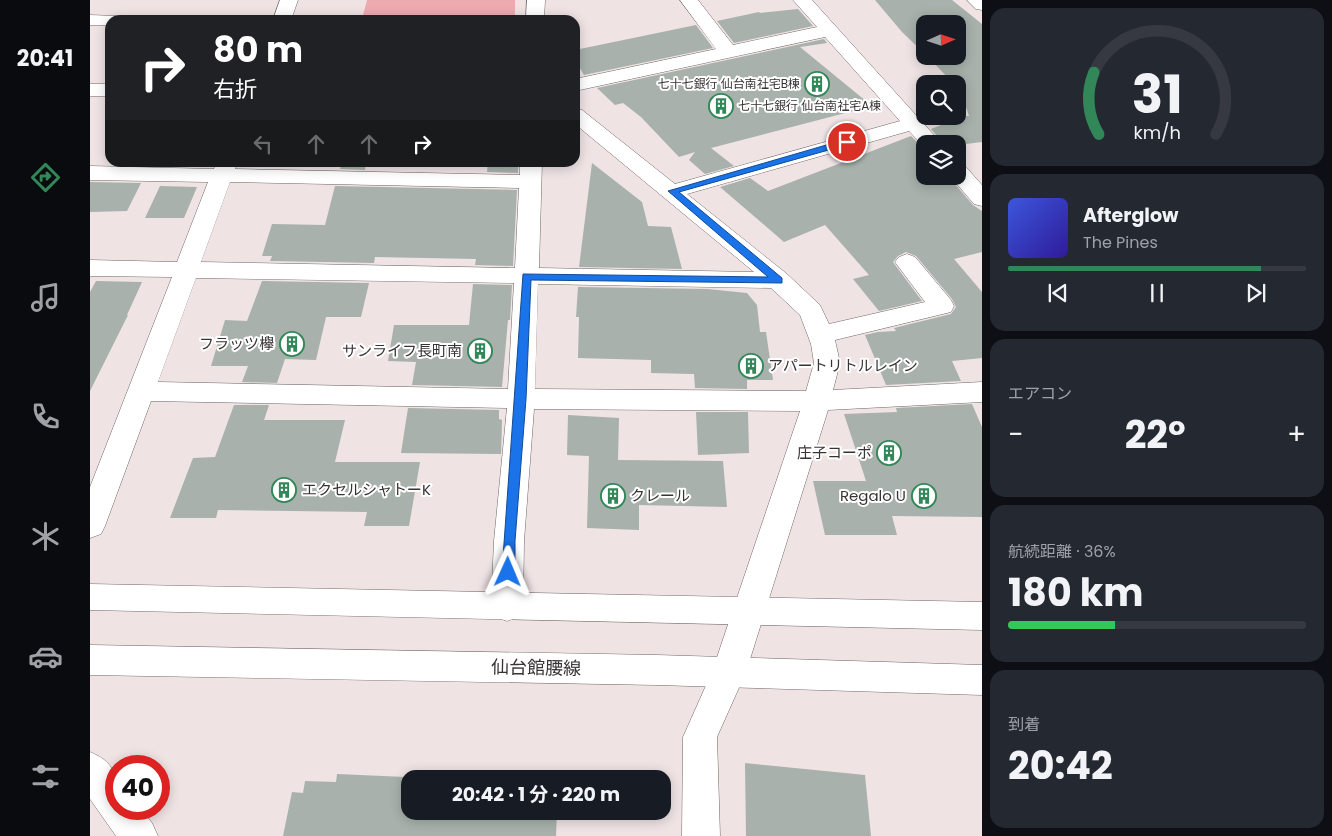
<!DOCTYPE html>
<html lang="ja">
<meta charset="utf-8">
<style>
body{margin:0;font-family:Poppins,"Noto Sans JP",sans-serif;background:#242831;color:#f1f3f6;height:100vh;display:flex;flex-direction:column;font-size:19px;white-space:nowrap}
*{box-sizing:border-box;margin:0}
p{font-size:16px;color:#9ea1a6}
.icon{flex:none;width:28px;height:28px;fill:none;stroke:currentColor;stroke-width:2;stroke-linecap:round;stroke-linejoin:round}
.map{position:relative;flex:1;overflow:hidden}
.details{display:flex;flex-direction:column;gap:8px;padding:8px;background:#0d0f14;width:350px}
.details>*{flex:none}
.hud{position:absolute;left:15px;top:15px;width:475px;height:152px;border-radius:15px;box-shadow:0 2px 12px #0003;background:#202124;color:#fff;overflow:hidden}
.needle{width:32px;rotate:87deg}
.tools{position:absolute;left:826px;top:15px;display:grid;gap:10px}
.tools a{display:grid;place-items:center;width:50px;height:50px;border-radius:10px;background:#171b24;box-shadow:0 2px 12px #0003;font-size:25px}
.speed{position:absolute;left:15px;top:755px;display:flex;gap:10px;font-size:25px;font-weight:700;text-align:center}
.speed>*{display:grid;place-content:center;width:65px;height:65px;border-radius:50%;background:#171b24;box-shadow:0 2px 12px #0003;line-height:1}
.speed .limit{border:8px solid #d22;background:#fff;color:#111}
.pin{position:absolute;display:grid;place-items:center;width:42px;height:42px;color:#fff;margin:-21px;border:2px solid #fff;border-radius:50%;box-shadow:0 1px 5px #0007}
.me{position:absolute;width:55px;margin:-28px;rotate:1deg;stroke-linejoin:round;filter:drop-shadow(0 0 4px #0008)}
.turn{display:flex;align-items:center;gap:18px;height:105px;padding:0 25px;font-size:22px}
.turn .icon{width:65px;height:65px;stroke-width:2.5}
.turn b{display:block;font-size:35px;line-height:42px}
.lanes{display:flex;align-items:center;height:48px;padding:0 25px;background:#0003;justify-content:center;gap:25px;direction:ltr}
.lanes .off{opacity:.35}
.big{font-size:38px;font-weight:700;line-height:1.1}
.details .card{flex:1;display:flex;flex-direction:column;justify-content:center;gap:8px;min-width:0;padding:0 18px;border-radius:15px;background:#242831}
.details .dial{align-items:center;gap:0}
.dial svg{height:130px;overflow:visible;fill:none;stroke:#363941;stroke-width:7;stroke-linecap:round;text-anchor:middle}
.dial text{fill:#f1f3f6;stroke:none}
.song{display:flex;align-items:center;gap:15px}
.cover{width:60px;height:60px;border-radius:8px;background:linear-gradient(135deg,hsl(230 70% 55%),hsl(250 70% 35%))}
.played{height:5px;border-radius:2px;background:linear-gradient(90deg,#328759 85%,#363941 85%)}
.keys{display:flex;justify-content:space-around;direction:ltr}
.heat{display:flex;justify-content:space-between;align-items:center;font-size:28px;direction:ltr}
.charge{height:8px;border-radius:4px;background:linear-gradient(90deg,#34c759 36%,#363941 0)}
.trip{position:absolute;left:311px;top:770px;width:270px;height:50px;border-radius:15px;background:#171b24;box-shadow:0 2px 12px #0003;font-weight:700;line-height:50px;text-align:center}
main{display:flex;flex:1;min-height:0}
.dock{display:flex;flex-direction:column;width:90px;justify-content:space-around;align-items:center;background:#090b0e;color:#9ea1a6}
.dock .icon{width:35px;height:35px}
.dock .current{color:#328759}
.dock b{font-size:22px;color:#f1f3f6}
.map>svg:first-child{display:block}
.green{fill:#edaab1}
.building{fill:#a8b1ab}
.lines{fill:none;stroke-linecap:round;stroke-linejoin:round}
.minor-casing{stroke:#706667;stroke-width:1}
.major-casing{stroke:#706667;stroke-width:1}
.minor{fill:#fff;fill-rule:evenodd}
.major{fill:#fff;fill-rule:evenodd}
.route{fill:#1a73e8;stroke:#114b97}
.labels{text-anchor:middle;stroke-width:4;stroke-linejoin:round;paint-order:stroke}
.far-poi-label{font-size:12px;fill:#383334;stroke:#fff;text-anchor:end}
.poi-label{font-size:15px;fill:#383334;stroke:#fff;text-anchor:end}
.near-street-label{font-size:18px;fill:#383334;stroke:#fff}
</style>
<main>
<nav class="dock">
<b>20:41</b>
<svg class="icon current" aria-label="directions" viewBox="0 0 24 24"><path d="M12 3l9 9-9 9-9-9zM9 14v-3h6M13 9l2 2-2 2"/></svg>
<svg class="icon" aria-label="music" viewBox="0 0 24 24"><path d="M9 18V5l10-2v13"/><circle cx="6" cy="18" r="3"/><circle cx="16" cy="16" r="3"/></svg>
<svg class="icon" aria-label="phone" viewBox="0 0 24 24"><path d="M5 4h4l2 5-3 2q2 4 5 5l2-3 5 2v4C11 20 4 13 5 4z"/></svg>
<svg class="icon" aria-label="climate" viewBox="0 0 24 24"><path d="M12 3v18M4 7l16 10M4 17L20 7"/></svg>
<svg class="icon" aria-label="car" viewBox="0 0 24 24"><path d="M5 17H2v-5l4-1 3-4h7l3 4 3 1v5h-3M9 17h6M6 11h13"/><circle cx="7" cy="17" r="2"/><circle cx="17" cy="17" r="2"/></svg>
<svg class="icon" aria-label="filters" viewBox="0 0 24 24"><path d="M4 7h16M4 17h16"/><circle cx="9" cy="7" r="2"/><circle cx="15" cy="17" r="2"/></svg>
</nav>
<div class="map">
<svg width="892" height="836" viewBox="0 0 892 836">
<rect width="100%" height="100%" fill="#efe3e4"/>
<path class="green" d="M277,0H425V20L272,19Z"/>
<path class="building" d="M785,0H862L892,24V142L868,145V144H854L841,129L874,116H879L868,83L864,84L837,56H868V24H835V54L812,32Z
M708,9L723,26L644,43L627,21L669,12L670,13Z
M606,25L623,48L494,75L485,60V50Z
M734,39L737,43L710,47L782,106L621,148L644,166L615,174L599,160L605,152L589,157L551,117L533,103L525,105L507,88Z
M821,136L835,150V176H858L883,205L892,211V252L864,259L892,292V358L862,361L871,381L796,385L775,335L788,332L806,331L804,328L861,314L866,307L862,299L826,256L816,252L808,256L803,262L832,301L789,311L763,279L779,275L735,225L694,242L630,187L660,178L678,191Z
M252,162H276L275,170L250,169Z
M398,162H428V173L397,172Z
M502,163L552,202L558,226L581,227L592,269L489,267Z
M0,182L51,183L37,211L0,212Z
M70,186L107,187L94,218H55Z
M245,186L427,190L423,266L385,265L386,259L285,257L284,263L180,261L182,256H172L182,224L235,225Z
M6,281L52,282L37,315H38L0,391V292Z
M172,281L279,283L271,317H236L226,360L195,359L187,383L152,382L158,366H121L135,320L157,321Z
M383,284L422,285L420,320H418L412,387L322,385L326,362L298,361L304,325H379Z
M488,287L617,289L657,293L667,305L670,332H676L683,380H657V389L605,388L604,374L561,373V360L488,358L489,317H486Z
M882,404L892,427V517L802,516L807,535H735L723,481H776L754,414L807,412L806,408Z
M144,405H179L174,420H255L245,462H330L319,526H274L277,512L128,510L126,518H80L103,458L125,457Z
M318,408L409,410V419L412,420L411,454L311,453Z
M606,412H658L659,453L608,455Z
M478,415L529,418L528,460L633,461L637,507L549,505V530L497,528L499,456L477,455Z
M655,763L775,775L781,836H656Z
M247,774L361,779H320V811H467L466,836H193L202,792L213,793L215,781L246,782Z"/>
<g class="lines">
<defs>
<path id="minor" d="M190,0H208L201,20H183Z
M437,0H455L454,20H436Z
M590,0H608L643,45L727,27L703,0H722L852,144H835V148L819,131L597,194L697,274L730,305L739,324L835,302L805,262L809,257L817,254L825,257L861,300L864,306L861,312L745,340L750,363L743,390L892,382V402L738,410L656,672L627,737L630,836H592L593,737L622,672L710,411L444,409L434,541L433,607L428,617L417,621L406,617L401,607L404,541L417,408L61,401L15,526L11,534L0,538V487L82,277L0,276V260L87,262L118,182L0,180V166L124,169L126,162H148L145,169L430,175V162H452L449,268L664,272L485,124V108L492,110L585,184L810,121L735,37L485,91V79L626,49ZM140,182L429,188L425,268L111,262ZM106,278L424,283L418,389L68,382ZM448,284L681,288L710,315L721,344L724,363L716,391L445,389Z
M877,0H892V10L886,9Z
M0,15L26,16L29,20H20V25H0Z
M0,84H20V96H0Z
M868,165L876,167L892,185V206L884,204L860,176H868Z
M0,752C30,764 26,781 26,809H51L62,823L68,836H26L0,799Z"/>
<path id="major" d="M0,584L892,602V630L0,610Z
M0,645L567,655L892,665V695L567,685L0,675Z"/>
</defs>
<use href="#minor" class="minor-casing"/>
<use href="#major" class="major-casing"/>
<use href="#minor" class="minor"/>
<use href="#major" class="major"/>
</g>
<path class="route" d="M757,139L761,142L760,144L589,192L692,278V283L441,280L436,399L425,541V572L423,576L418,577L414,576L412,572L433,274L678,277L578,191Z"/>
<defs>
<symbol id="building-ring" viewBox="-11 -11 22 22"><circle r="9.5" fill="#fff" stroke="#328759" stroke-width="1.5"/><path d="M-4-6H4V6H1V3H-1V6H-4ZM-2.5-4.3h1.7v1.8h-1.7ZM.8-4.3h1.7v1.8H.8ZM-2.5-1h1.7V.8h-1.7ZM.8-1h1.7V.8H.8Z" fill="#328759"/></symbol>
</defs>
<g fill-rule="evenodd">
<use href="#building-ring" x="713" y="70" width="28" height="28"/>
<use href="#building-ring" x="617" y="92" width="28" height="28"/>
<use href="#building-ring" x="188" y="330" width="28" height="28"/>
<use href="#building-ring" x="376" y="337" width="28" height="28"/>
<use href="#building-ring" x="647" y="352" width="28" height="28"/>
<use href="#building-ring" x="785" y="439" width="28" height="28"/>
<use href="#building-ring" x="180" y="476" width="28" height="28"/>
<use href="#building-ring" x="509" y="482" width="28" height="28"/>
<use href="#building-ring" x="820" y="482" width="28" height="28"/>
</g>
<g class="labels">
<g class="far-poi-label">
<text x="710" y="88">七十七銀行 仙台南社宅B棟</text>
<text x="648" y="110" text-anchor="start">七十七銀行 仙台南社宅A棟</text>
</g>
<g class="poi-label">
<text x="184" y="349">フラッツ欅</text>
<text x="372" y="356">サンライフ長町南</text>
<text x="678" y="371" text-anchor="start">アパートリトルレイン</text>
<text x="782" y="458">庄子コーポ</text>
<text x="212" y="495" text-anchor="start">エクセルシャトーK</text>
<text x="540" y="501" text-anchor="start">クレール</text>
<text x="816" y="501">Regalo U</text>
</g>
<g class="near-street-label">
<text transform="translate(446 668) rotate(1)" y="6">仙台館腰線</text>
</g>
</g>
</svg>
<div class="tools">
<a><svg class="needle" viewBox="-14 -14 28 28"><path d="M0-13l5 13h-10z" fill="#e53935"/><path d="M0 13l5-13h-10z" fill="#9ea1a6"/></svg></a>
<a><svg class="icon" aria-label="search" viewBox="0 0 24 24"><circle cx="10" cy="10" r="6"/><path d="M15 15l6 6"/></svg></a>
<a><svg class="icon" aria-label="layers" viewBox="0 0 24 24"><path d="M12 4l9 5-9 5-9-5zM3 14l9 5 9-5"/></svg></a>
</div>
<div class="speed"><div class="limit">40</div></div>
<div class="pin" style="left:757px;top:142px;background:#d93025"><svg class="icon" aria-label="arrive" viewBox="0 0 24 24"><path d="M6 21V4h12l-3 4 3 4H6"/></svg></div>
<svg class="me" style="left:418px;top:572px" viewBox="-20 -20 40 40"><path d="M0-17L14 15 0 8-14 15z" fill="#1a73e8" stroke="#fff" stroke-width="4"/></svg>
<div class="trip">20:42 · 1 分 · 220 m</div>
<div class="hud">
<div class="turn"><svg class="icon" aria-label="right" viewBox="0 0 24 24"><path d="M7 20v-9h11M14 6l5 5-5 5"/></svg><div><b>80 m</b>右折</div></div>
<div class="lanes"><svg class="icon off" aria-label="left" viewBox="0 0 24 24"><path d="M17 20v-9H6M10 6l-5 5 5 5"/></svg><svg class="icon off" aria-label="ahead" viewBox="0 0 24 24"><path d="M12 20V5M6 11l6-6 6 6"/></svg><svg class="icon off" aria-label="ahead" viewBox="0 0 24 24"><path d="M12 20V5M6 11l6-6 6 6"/></svg><svg class="icon" aria-label="right" viewBox="0 0 24 24"><path d="M7 20v-9h11M14 6l5 5-5 5"/></svg></div>
</div>
</div>
<section class="details">
<div class="card dial"><svg viewBox="0 0 100 80">
<path d="M14 69A42 42 0 1 1 86 69"/>
<path d="M14 69A42 42 0 0 1 11 31" stroke="#328759"/>
<text x="50" y="56" font-size="32" font-weight="700">31</text>
<text x="50" y="72" font-size="11">km/h</text>
</svg></div>
<div class="card">
<div class="song"><i class="cover"></i><div><b>Afterglow</b><p>The Pines</p></div></div>
<div class="played"></div>
<div class="keys"><svg class="icon" aria-label="previous" viewBox="0 0 24 24"><path d="M18 5L8 12l10 7zM5 5v14"/></svg><svg class="icon" aria-label="pause" viewBox="0 0 24 24"><path d="M8 5v14M16 5v14"/></svg><svg class="icon" aria-label="next" viewBox="0 0 24 24"><path d="M6 5l10 7-10 7zM19 5v14"/></svg></div>
</div>
<div class="card"><p>エアコン</p>
<div class="heat"><a>−</a><b class="big">22°</b><a>+</a></div>
</div>
<div class="card"><p>航続距離 · 36%</p><b class="big">180 km</b><div class="charge"></div></div>
<div class="card"><p>到着</p><b class="big">20:42</b></div>
</section>
</main>
